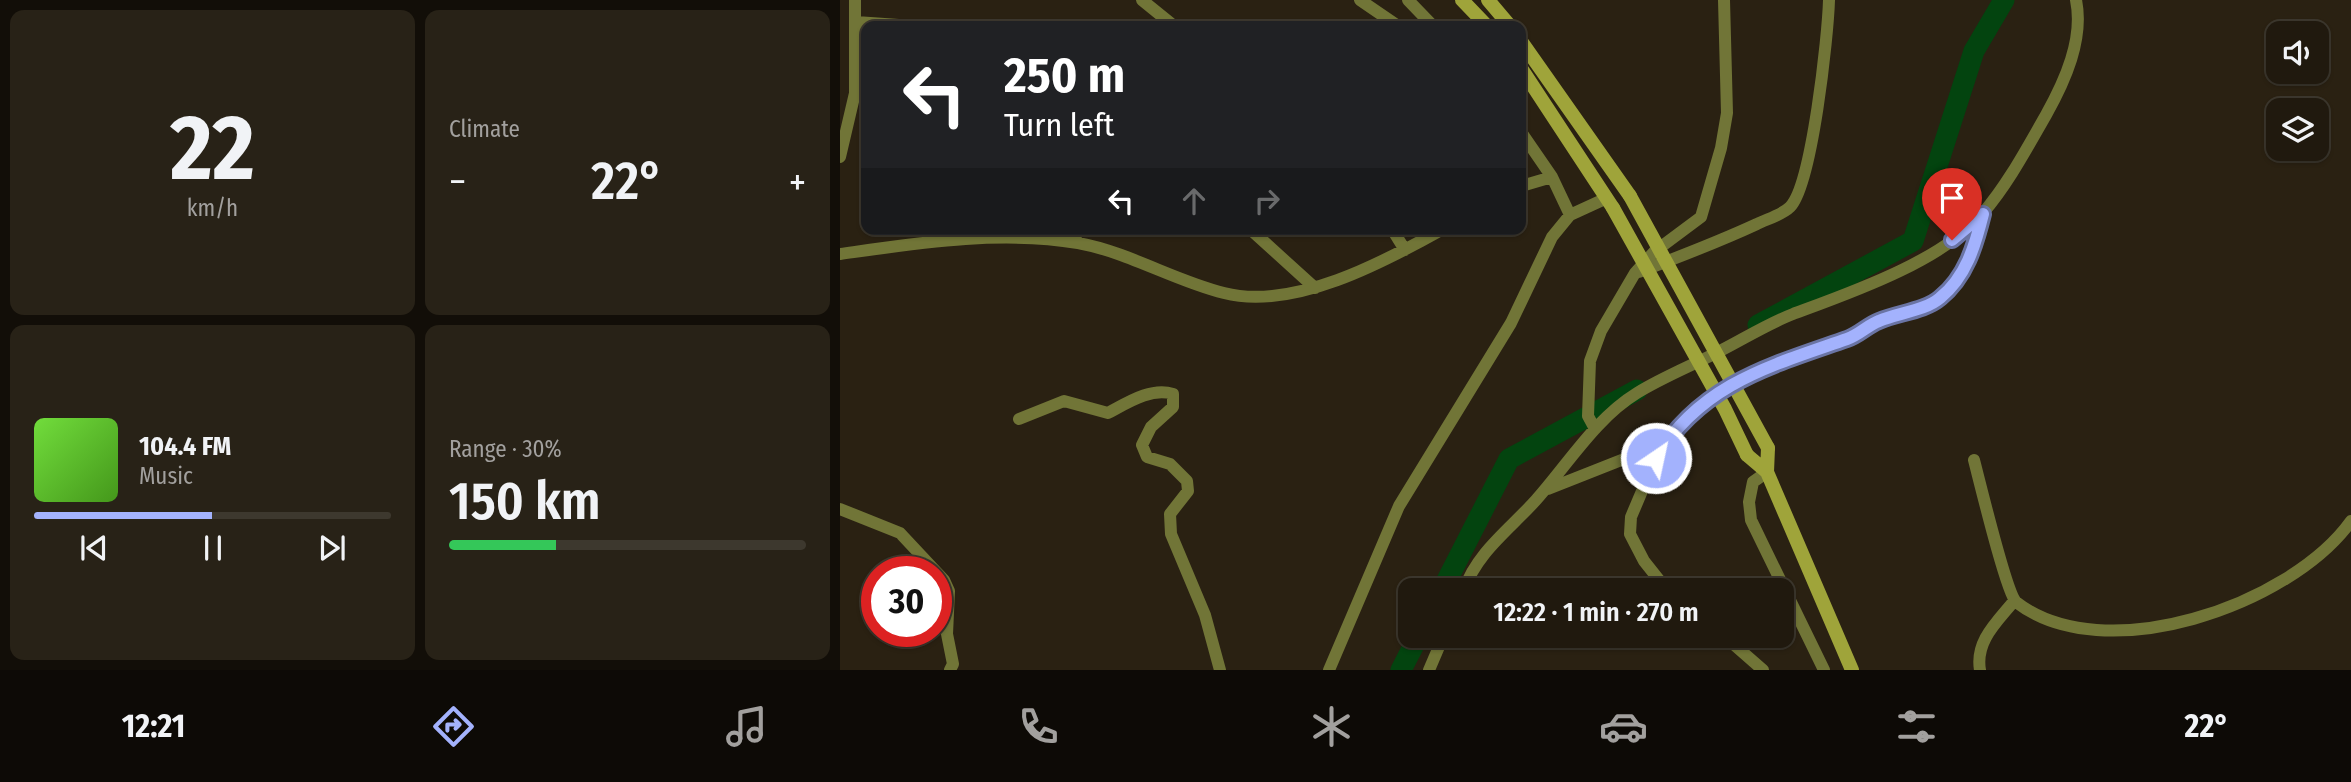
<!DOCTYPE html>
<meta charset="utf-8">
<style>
body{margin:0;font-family:"Fira Sans Condensed",sans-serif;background:#282217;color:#f1f3f6;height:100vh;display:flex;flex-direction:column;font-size:26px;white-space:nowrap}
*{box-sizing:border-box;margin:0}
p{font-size:23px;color:#a2a09e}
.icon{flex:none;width:38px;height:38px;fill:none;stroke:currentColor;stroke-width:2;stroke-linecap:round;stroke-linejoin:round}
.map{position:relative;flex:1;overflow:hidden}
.side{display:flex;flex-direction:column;gap:10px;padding:10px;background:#120e08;width:840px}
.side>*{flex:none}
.banner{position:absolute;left:21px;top:21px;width:665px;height:214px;border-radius:14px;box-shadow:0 2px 5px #0004,0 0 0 2px #3d382e;background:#202124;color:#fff;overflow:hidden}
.controls{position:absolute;left:1426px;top:21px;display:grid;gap:14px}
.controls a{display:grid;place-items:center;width:63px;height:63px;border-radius:14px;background:#20190e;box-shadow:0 2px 5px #0004,0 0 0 2px #3d382e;font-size:35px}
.speed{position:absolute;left:21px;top:556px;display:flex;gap:14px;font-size:35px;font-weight:700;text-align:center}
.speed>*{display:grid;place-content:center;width:91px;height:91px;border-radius:50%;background:#20190e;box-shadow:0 2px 5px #0004,0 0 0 2px #3d382e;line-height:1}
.speed .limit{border:10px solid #d22;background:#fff;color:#111}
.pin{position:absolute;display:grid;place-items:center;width:60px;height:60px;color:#fff;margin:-72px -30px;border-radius:50% 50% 50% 0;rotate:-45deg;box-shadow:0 0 7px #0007}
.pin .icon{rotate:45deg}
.me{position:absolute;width:77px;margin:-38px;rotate:34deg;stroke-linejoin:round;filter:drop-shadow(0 0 5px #0008)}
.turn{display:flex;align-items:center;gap:24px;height:147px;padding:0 28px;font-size:32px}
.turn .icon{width:91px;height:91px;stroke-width:2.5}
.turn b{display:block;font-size:49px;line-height:60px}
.lanes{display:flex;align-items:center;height:66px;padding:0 28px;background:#0003;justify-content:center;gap:35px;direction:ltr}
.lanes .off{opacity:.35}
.big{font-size:52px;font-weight:600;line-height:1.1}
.side .tile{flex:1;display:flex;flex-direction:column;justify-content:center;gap:10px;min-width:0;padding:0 24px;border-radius:14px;background:#282217}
.side .dial{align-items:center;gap:0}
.dial b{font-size:91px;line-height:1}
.song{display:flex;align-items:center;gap:21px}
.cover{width:84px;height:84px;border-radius:10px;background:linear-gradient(135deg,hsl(100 70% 55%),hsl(100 70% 35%))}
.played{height:7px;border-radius:4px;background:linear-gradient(90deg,#a3b2fd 50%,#3d382e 50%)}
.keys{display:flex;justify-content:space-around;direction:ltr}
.heat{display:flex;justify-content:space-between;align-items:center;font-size:38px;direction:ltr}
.charge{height:10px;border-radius:5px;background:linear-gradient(90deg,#34c759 30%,#3d382e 0)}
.side .tiles{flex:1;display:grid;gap:10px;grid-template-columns:repeat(2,1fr)}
.trip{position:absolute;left:558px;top:578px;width:396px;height:70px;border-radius:14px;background:#20190e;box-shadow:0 2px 5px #0004,0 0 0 2px #3d382e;font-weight:600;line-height:70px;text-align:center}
.tabs{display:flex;height:112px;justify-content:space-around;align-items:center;background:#0d0a06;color:#a2a09e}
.tabs .icon{width:49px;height:49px}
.tabs .on{color:#a3b2fd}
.tabs b{font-size:32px;color:#f1f3f6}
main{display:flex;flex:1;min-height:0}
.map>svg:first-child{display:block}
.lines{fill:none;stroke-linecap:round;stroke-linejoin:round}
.river{stroke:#03440f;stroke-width:21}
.street{stroke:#717537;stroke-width:12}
.secondary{stroke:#9fa43a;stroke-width:14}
.secondary-bridge{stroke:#9fa43a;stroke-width:14}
.route-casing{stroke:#6a74a4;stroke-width:18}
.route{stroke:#a3b2fd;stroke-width:12}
</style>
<main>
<section class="side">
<div class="tiles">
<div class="tile dial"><b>22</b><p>km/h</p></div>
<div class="tile"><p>Climate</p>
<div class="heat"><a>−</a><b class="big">22°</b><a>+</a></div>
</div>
<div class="tile">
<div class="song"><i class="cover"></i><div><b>104.4 FM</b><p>Music</p></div></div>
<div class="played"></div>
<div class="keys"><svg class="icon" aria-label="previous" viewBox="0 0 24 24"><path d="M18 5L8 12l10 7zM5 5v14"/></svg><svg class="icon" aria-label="pause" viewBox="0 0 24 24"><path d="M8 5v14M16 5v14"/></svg><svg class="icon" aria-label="next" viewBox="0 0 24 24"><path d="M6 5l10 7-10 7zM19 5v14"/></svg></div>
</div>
<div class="tile"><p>Range · 30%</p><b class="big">150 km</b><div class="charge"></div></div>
</div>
</section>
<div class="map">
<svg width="1511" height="670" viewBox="0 0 1511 670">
<rect width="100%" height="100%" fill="#2a2112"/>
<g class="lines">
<path class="river" d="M918,325L1073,241L1134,51L1164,0
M602,590L669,459L797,390
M561,670L579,635"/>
<path class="street" d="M302,0L334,26
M520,0L558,26
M568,0L593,26
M16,22L73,26
M681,132L712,177L730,215
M0,157L15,93V0
M681,186L712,177
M223,229L239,243
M410,229L475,288
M552,229L565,250
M0,254C78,243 159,230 238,243C288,252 335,281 384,293C453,311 544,262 603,229
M799,272C839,257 878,242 917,224C927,219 942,215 950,207C972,185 988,36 989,0
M179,419L224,401L268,413C287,403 311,387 333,394V407L311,427L302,445L307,457L330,464L347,481L348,491L330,514L331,534L365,615L380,670
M755,429L748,416L750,361L761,331L795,273L814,252L861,217L881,148L887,113L884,0
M1134,460C1140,483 1166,591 1176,602C1263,670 1450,606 1511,521
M927,472L913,482L909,502L911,520L984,670
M708,489L784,459L818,455
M0,509L60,533L104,580L109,591L107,634L113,664L110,670
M624,590C637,552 670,529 696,500C728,464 756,418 797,393C823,377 851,366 878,352C902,340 927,324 953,314C1010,293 1103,261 1143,213C1168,184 1187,148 1206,115C1225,81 1244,39 1236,0
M827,590L804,561L790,534L791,517L816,458L830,436L851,414L914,371L1010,338L1037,321L1098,300L1124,270L1143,214
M883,635L923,670
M489,670L559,506L671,323L712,237L730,215L767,198
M589,670L604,635
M1140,670C1135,641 1157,622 1174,601"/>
<path class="secondary" d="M622,0L647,26
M648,0L670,26
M681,41L790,196
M681,68L773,208
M907,455L927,472L928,448
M927,472L1012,670"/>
<path class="secondary-bridge" d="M790,196L928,448
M773,208L885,409L907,455"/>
</g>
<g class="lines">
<defs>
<path id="route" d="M816,458C861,384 930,366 1007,339C1019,335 1028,325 1039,321C1057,313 1085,311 1100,298C1126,277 1135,246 1143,214L1112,240"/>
</defs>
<use href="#route" class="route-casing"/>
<use href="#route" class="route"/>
</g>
</svg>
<div class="controls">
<a><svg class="icon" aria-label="sound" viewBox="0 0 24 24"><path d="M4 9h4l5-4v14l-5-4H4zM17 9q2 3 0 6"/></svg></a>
<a><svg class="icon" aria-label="layers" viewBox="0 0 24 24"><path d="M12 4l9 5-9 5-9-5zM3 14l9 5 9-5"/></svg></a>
</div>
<div class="speed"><div class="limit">30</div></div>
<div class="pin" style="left:1112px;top:240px;background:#d93025"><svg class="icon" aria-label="arrive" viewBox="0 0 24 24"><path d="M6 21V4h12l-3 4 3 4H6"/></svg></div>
<svg class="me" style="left:816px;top:458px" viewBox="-20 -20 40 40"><circle r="17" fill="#a3b2fd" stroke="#fff" stroke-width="3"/><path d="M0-11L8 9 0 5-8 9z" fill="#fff"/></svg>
<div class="trip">12:22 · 1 min · 270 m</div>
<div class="banner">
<div class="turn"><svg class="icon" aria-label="left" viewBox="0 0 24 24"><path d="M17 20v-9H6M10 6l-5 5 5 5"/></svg><div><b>250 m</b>Turn left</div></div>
<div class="lanes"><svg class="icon" aria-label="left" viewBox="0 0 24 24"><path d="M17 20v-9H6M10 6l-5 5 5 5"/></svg><svg class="icon off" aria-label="ahead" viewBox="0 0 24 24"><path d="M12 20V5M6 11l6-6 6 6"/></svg><svg class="icon off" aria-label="right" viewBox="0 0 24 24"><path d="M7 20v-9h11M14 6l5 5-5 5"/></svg></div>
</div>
</div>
</main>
<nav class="tabs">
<b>12:21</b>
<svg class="icon on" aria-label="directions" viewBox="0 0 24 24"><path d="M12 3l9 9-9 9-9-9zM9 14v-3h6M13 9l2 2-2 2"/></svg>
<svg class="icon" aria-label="music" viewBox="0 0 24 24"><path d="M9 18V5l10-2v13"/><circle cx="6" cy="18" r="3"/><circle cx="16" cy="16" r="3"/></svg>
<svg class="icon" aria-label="phone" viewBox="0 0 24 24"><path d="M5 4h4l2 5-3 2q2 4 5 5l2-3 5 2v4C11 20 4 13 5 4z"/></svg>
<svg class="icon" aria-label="climate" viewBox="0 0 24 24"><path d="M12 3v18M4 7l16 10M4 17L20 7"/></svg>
<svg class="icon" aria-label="car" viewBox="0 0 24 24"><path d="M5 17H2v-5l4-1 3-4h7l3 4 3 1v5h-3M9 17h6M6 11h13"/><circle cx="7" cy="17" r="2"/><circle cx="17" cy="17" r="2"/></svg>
<svg class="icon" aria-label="filters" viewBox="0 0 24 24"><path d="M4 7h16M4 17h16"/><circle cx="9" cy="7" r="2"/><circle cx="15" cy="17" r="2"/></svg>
<b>22°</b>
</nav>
